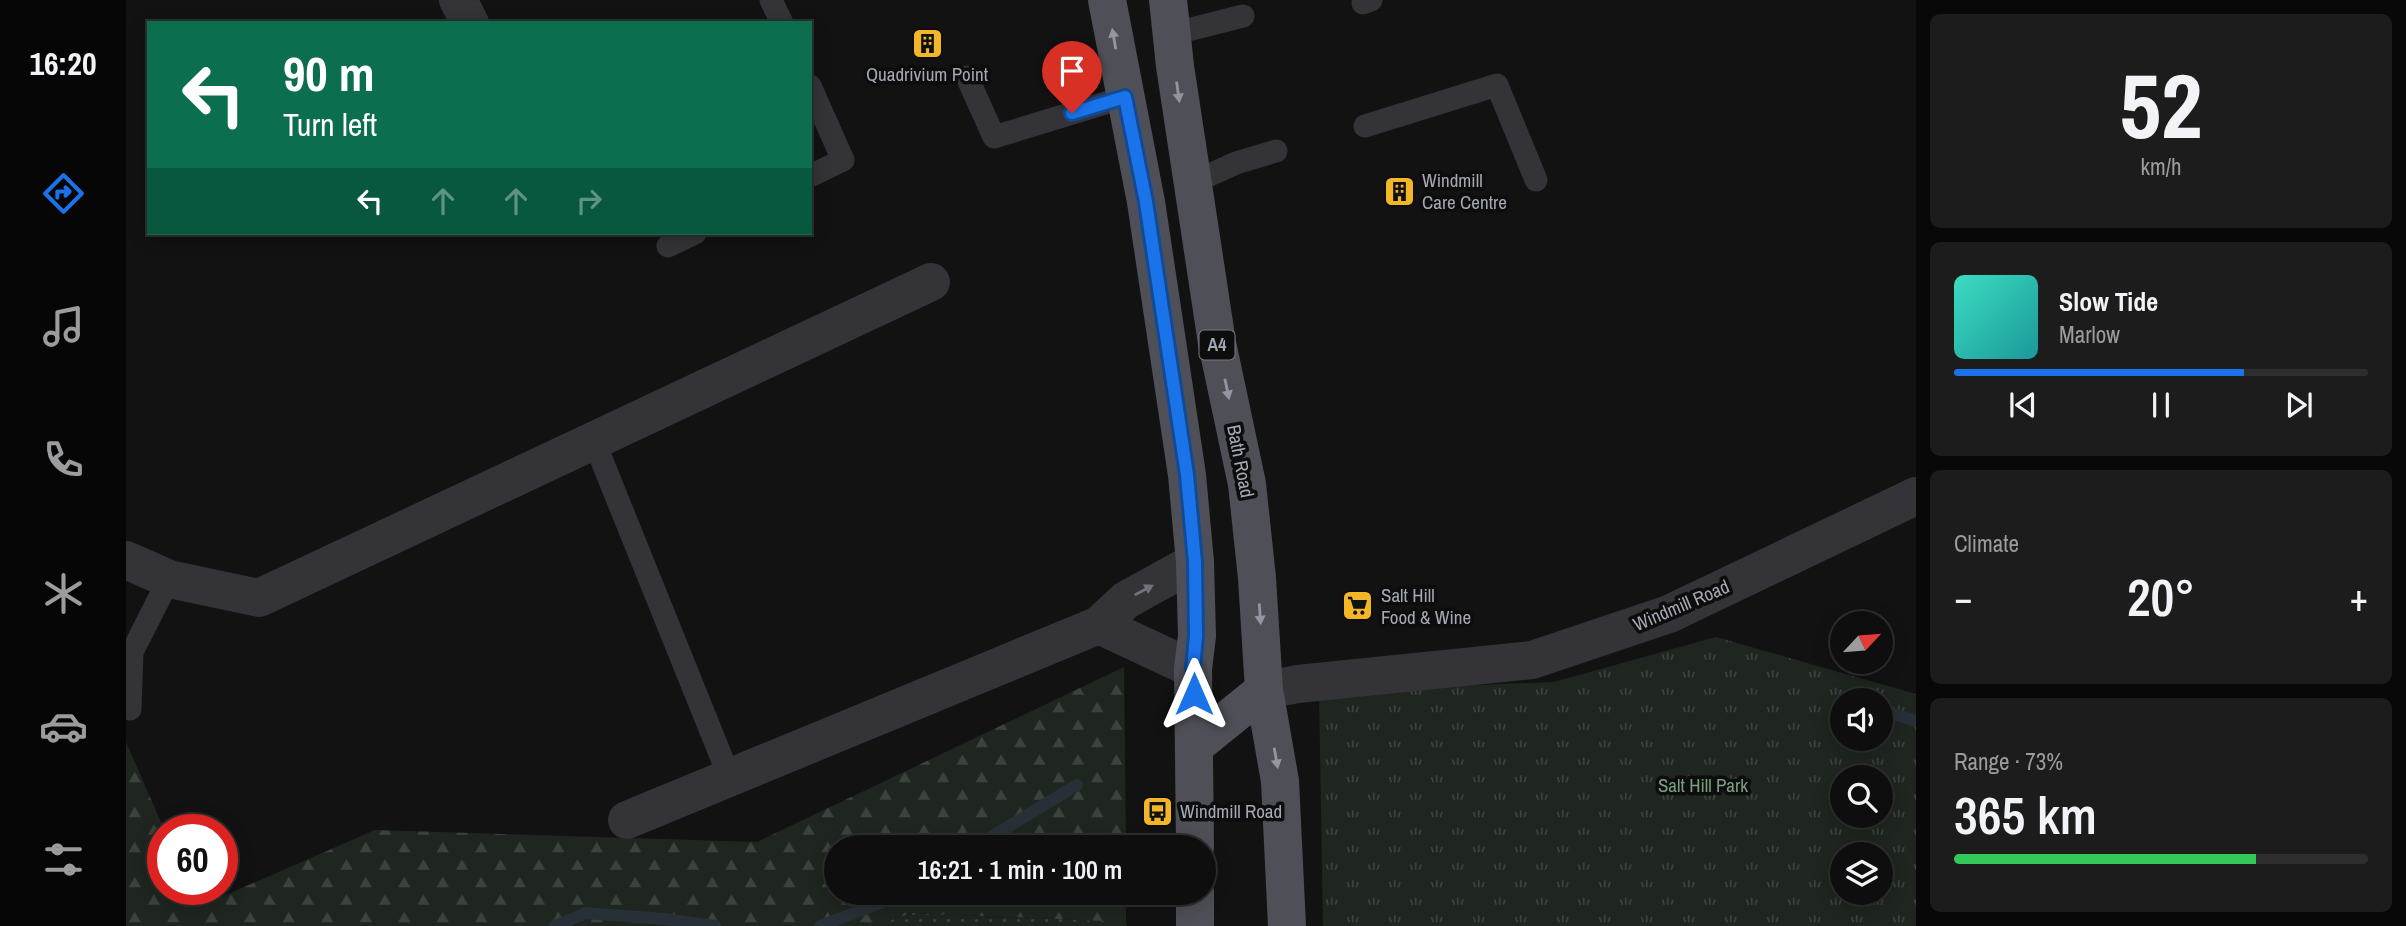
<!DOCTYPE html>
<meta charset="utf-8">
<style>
body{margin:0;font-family:"Archivo Narrow",sans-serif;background:#1c1c1c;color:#f1f3f6;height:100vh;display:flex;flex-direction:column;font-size:26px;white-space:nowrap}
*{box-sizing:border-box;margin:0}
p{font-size:23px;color:#9b9c9e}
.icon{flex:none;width:38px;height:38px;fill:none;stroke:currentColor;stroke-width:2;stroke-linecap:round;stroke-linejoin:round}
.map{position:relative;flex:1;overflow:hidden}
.panel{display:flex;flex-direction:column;gap:14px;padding:14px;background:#080808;width:490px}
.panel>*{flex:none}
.guide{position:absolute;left:21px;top:21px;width:665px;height:214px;border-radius:0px;box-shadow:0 4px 18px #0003,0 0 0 2px #2e2e2e;background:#0b6e4f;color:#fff;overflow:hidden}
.needle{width:46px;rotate:64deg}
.tools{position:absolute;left:1704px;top:611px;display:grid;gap:14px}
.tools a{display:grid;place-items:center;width:63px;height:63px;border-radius:50%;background:#0e0e0e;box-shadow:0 4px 18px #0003,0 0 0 2px #2e2e2e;font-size:35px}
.speed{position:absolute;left:21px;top:814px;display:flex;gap:14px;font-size:35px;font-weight:700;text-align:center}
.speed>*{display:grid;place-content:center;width:91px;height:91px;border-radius:50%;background:#0e0e0e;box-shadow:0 4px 18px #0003,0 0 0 2px #2e2e2e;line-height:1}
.speed .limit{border:10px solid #d22;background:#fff;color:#111}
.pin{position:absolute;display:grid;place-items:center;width:60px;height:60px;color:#fff;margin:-72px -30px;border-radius:50% 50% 50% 0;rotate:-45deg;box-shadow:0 0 7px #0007}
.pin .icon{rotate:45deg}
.me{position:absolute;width:77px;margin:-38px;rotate:0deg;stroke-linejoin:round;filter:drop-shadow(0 0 5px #0008)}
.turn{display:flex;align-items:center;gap:24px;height:147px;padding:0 21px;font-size:32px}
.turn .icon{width:91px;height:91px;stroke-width:2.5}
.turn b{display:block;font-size:49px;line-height:60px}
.lanes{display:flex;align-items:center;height:66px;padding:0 21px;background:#0003;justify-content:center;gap:35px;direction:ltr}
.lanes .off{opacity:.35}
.big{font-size:52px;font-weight:600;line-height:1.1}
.panel .tile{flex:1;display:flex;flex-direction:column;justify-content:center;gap:10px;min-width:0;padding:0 24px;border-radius:10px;background:#1c1c1c}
.panel .dial{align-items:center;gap:0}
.dial b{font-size:91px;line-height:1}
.song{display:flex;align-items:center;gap:21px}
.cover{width:84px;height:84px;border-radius:10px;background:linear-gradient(135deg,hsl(170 70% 55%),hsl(180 70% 35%))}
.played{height:7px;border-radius:4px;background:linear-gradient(90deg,#1a73e8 70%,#2e2e2e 70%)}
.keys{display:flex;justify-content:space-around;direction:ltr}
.heat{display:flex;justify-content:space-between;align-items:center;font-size:38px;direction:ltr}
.charge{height:10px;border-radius:5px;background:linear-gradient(90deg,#34c759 73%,#2e2e2e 0)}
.trip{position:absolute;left:698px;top:835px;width:392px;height:70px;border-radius:35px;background:#0e0e0e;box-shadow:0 4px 18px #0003,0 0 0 2px #2e2e2e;font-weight:600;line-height:70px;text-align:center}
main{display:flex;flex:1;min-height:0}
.dock{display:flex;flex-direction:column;width:126px;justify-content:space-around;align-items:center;background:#060606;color:#9b9c9e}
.dock .icon{width:49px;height:49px}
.dock .on{color:#1a73e8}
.dock b{font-size:32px;color:#f1f3f6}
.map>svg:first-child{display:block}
.grass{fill:url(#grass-dots)}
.forest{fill:url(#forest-firs)}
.park{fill:url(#park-tufts);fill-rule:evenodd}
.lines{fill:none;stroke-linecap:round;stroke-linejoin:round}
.stream{stroke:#283037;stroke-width:12}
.lane{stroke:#333338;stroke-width:23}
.street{stroke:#333338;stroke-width:38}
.primary{stroke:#4f5057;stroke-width:38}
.oneway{fill:#9296a1}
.oneway2{fill:#71737c}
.route-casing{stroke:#114b97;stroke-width:18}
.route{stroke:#1a73e8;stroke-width:12}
.labels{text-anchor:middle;stroke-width:7;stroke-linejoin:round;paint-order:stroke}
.shield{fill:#0d0d0e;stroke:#767a82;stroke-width:2}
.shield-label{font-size:18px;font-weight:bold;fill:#a3a8b4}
.poi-label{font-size:19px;fill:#a3a8b4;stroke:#0d0d0e;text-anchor:start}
.street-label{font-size:19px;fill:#a3a8b4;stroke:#0d0d0e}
.park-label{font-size:19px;fill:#79a07d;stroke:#0d0d0e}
</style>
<main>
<nav class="dock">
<b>16:20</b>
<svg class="icon on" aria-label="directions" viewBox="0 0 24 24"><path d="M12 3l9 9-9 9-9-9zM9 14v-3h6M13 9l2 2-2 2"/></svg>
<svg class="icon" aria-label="music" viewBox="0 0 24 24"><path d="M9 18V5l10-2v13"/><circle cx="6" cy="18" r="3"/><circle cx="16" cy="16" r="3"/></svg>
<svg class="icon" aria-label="phone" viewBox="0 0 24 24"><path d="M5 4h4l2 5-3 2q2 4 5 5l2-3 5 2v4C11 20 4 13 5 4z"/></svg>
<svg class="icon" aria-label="climate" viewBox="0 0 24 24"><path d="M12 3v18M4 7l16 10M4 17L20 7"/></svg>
<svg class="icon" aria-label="car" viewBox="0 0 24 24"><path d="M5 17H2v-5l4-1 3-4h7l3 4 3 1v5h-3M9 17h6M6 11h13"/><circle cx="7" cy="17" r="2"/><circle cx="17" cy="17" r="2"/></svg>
<svg class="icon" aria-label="filters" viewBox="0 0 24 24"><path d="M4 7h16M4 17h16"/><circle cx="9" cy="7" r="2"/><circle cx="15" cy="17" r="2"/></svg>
</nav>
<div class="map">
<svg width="1790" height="926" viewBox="0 0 1790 926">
<defs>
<pattern id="grass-dots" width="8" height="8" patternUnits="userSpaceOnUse" patternTransform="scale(1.75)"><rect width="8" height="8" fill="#1e261f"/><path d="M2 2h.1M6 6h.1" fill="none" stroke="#3c433d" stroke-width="1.8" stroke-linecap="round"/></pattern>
<pattern id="forest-firs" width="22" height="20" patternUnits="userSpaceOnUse" patternTransform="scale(1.75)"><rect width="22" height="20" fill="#1e261f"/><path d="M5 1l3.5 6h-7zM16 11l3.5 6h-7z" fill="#3c433d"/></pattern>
<pattern id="park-tufts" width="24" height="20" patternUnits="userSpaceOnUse" patternTransform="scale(1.75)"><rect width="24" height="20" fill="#1e261f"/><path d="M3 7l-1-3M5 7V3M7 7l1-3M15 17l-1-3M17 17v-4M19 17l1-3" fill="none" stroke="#3c433d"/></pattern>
</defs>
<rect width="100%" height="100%" fill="#121213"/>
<path class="grass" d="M787,913L1000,922L1001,926H745Z"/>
<path class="forest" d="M998,667L1000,847H710V892L1000,893V922L787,913L745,926H0V742L38,829L37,889H64L72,907L249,830L631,842Z"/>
<path class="park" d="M1590,637L1790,694V926H1197L1193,691L1428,682ZM1717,700H1755V738H1717ZM1717,777H1755V816H1717ZM1717,854H1755V892H1717Z"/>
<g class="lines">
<path class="stream" d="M1719,699L1722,700
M1755,710L1790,721
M849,847L951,785
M429,926L460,913L538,919L589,926
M694,926L762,900L774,892"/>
<path class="lane" d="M645,0L656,23
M1237,3L1245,0
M1046,34L1117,16
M841,77L868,137L999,97
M684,86L717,160L684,176
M1239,126L1371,85L1410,180
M1066,183L1110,163L1150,151
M542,246L569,233
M468,441L603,776
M4,709L6,652L43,579"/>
<path class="street" d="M332,0L344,23
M0,560L43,579L133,598L805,282
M973,625L1067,669
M1138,690L1172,684L1406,660L1543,614L1790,496
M501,820L973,625L1000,600L1069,562"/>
<path class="primary" d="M981,0L1020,202L1061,475L1069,562L1071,636L1067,669L1069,847
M1042,0L1049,66L1091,343L1121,484L1131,578L1138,690L1154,781L1161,926
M1070,745L1138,690
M1069,926V892"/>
</g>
<defs><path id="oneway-solid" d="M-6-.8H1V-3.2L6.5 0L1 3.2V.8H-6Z" transform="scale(1.75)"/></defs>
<g class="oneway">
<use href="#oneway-solid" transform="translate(988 39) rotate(-100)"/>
<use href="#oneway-solid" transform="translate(1052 92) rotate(82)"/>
<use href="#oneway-solid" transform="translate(1101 389) rotate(78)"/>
<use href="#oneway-solid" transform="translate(1134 614) rotate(86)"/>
<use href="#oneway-solid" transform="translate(1150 758) rotate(80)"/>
</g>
<use class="oneway2" href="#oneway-solid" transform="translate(1018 590) rotate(-28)"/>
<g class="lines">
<defs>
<path id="route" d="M946,113L999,97L1020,202L1061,475L1069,562L1070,636L1067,669L1068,694"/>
</defs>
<use href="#route" class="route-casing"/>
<use href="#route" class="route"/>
</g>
<defs>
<symbol id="building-square" viewBox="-11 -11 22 22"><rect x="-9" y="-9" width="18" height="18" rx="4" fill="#f4b629" stroke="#0d0d0e"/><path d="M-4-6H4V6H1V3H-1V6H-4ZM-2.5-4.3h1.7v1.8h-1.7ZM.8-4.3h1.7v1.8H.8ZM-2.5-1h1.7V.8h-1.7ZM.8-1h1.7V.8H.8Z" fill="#111"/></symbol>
<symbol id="supermarket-square" viewBox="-11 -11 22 22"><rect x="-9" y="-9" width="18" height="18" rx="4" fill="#f4b629" stroke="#0d0d0e"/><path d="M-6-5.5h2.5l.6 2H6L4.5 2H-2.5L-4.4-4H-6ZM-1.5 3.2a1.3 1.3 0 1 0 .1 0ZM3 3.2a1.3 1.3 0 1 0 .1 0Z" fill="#111"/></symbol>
<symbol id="bus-square" viewBox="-11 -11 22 22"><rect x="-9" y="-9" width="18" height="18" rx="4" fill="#f4b629" stroke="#0d0d0e"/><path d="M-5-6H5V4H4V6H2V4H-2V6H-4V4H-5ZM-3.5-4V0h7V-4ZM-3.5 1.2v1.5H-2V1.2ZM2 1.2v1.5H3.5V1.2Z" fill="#111"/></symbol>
</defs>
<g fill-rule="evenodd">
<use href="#building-square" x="784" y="26" width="35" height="35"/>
<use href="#building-square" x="1256" y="174" width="35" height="35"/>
<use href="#supermarket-square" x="1214" y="588" width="35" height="35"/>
<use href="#bus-square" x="1014" y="794" width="35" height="35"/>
</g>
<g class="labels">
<rect class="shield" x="1073.5" y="330.5" width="35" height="29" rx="5"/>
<g class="shield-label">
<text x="1091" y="351">A4</text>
</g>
<g class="poi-label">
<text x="801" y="81" text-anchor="middle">Quadrivium Point</text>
<text x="1296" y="187">Windmill<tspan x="1296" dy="22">Care Centre</tspan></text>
<text x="1255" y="602">Salt Hill<tspan x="1255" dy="22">Food &amp; Wine</tspan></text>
<text x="1054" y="818">Windmill Road</text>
</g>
<g class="street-label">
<text transform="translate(1115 461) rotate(79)" y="7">Bath Road</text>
<text transform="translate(1555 605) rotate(-23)" y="7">Windmill Road</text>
</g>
<g class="park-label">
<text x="1577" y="792">Salt Hill Park</text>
</g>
</g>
</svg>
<div class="tools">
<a><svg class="needle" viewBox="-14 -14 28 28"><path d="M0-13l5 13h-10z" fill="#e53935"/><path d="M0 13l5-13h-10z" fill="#9b9c9e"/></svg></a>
<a><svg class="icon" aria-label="sound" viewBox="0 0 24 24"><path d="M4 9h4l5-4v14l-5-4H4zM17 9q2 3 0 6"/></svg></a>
<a><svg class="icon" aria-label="search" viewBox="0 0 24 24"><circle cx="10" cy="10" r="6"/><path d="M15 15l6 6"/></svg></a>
<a><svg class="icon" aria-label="layers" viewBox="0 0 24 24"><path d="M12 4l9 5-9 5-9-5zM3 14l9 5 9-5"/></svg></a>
</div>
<div class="speed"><div class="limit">60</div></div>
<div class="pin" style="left:946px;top:113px;background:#d93025"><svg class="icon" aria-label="arrive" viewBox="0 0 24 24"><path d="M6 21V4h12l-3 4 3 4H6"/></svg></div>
<svg class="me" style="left:1068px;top:694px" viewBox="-20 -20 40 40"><path d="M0-17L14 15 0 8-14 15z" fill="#1a73e8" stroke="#fff" stroke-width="4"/></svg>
<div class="trip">16:21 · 1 min · 100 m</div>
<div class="guide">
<div class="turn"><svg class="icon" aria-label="left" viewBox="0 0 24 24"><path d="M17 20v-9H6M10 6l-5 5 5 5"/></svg><div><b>90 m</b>Turn left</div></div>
<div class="lanes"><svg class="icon" aria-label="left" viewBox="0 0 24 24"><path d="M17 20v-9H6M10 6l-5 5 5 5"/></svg><svg class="icon off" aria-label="ahead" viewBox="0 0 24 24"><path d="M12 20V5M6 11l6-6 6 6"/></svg><svg class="icon off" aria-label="ahead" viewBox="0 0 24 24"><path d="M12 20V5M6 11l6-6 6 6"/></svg><svg class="icon off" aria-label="right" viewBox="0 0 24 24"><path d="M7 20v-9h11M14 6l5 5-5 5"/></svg></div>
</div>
</div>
<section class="panel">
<div class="tile dial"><b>52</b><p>km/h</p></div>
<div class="tile">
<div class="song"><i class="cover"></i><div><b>Slow Tide</b><p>Marlow</p></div></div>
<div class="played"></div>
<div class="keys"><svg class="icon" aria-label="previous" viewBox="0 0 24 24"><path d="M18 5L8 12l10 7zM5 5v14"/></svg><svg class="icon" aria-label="pause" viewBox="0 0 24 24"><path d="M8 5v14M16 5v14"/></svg><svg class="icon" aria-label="next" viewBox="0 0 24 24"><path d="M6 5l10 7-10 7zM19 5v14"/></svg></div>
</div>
<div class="tile"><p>Climate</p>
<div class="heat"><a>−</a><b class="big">20°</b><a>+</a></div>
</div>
<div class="tile"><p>Range · 73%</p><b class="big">365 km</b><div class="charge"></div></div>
</section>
</main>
